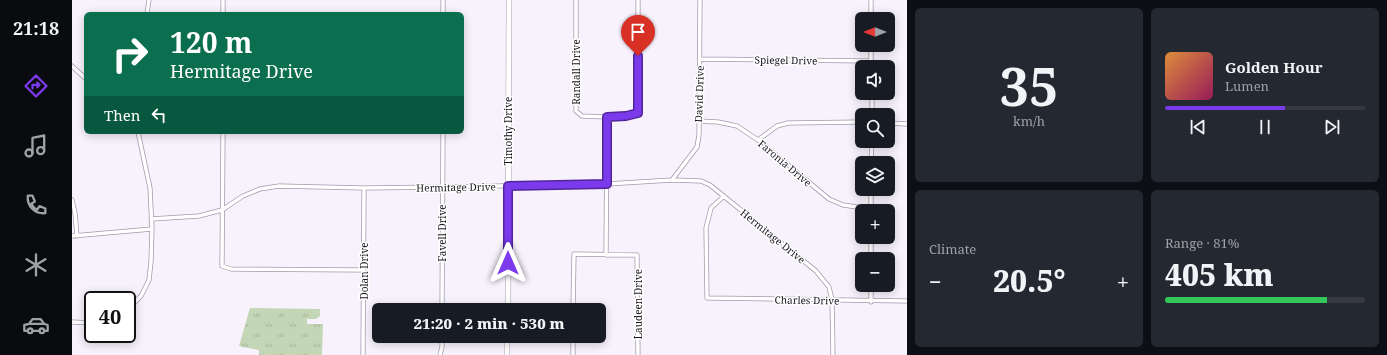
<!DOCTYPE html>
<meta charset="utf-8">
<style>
body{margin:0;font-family:"Noto Serif",serif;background:#242831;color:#f1f3f6;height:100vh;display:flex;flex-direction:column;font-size:15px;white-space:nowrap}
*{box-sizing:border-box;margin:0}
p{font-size:13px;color:#9ea1a6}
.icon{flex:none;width:22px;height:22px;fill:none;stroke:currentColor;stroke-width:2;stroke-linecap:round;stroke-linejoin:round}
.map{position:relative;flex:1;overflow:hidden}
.drawer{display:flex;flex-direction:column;gap:8px;padding:8px;background:#0d0f14;width:480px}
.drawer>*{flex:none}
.top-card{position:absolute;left:12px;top:12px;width:380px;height:122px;border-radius:6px;box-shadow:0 2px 10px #0003;background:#0b6e4f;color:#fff;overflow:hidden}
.needle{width:26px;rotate:270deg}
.controls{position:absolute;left:783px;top:12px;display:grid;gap:8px}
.controls a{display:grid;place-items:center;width:40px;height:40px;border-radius:6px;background:#171b24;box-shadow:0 2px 10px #0003;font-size:20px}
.speed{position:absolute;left:12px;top:291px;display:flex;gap:8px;font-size:20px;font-weight:700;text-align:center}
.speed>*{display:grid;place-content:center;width:52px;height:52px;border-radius:50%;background:#171b24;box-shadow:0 2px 10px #0003;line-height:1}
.speed .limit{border:2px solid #111;border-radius:6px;background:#fff;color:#111}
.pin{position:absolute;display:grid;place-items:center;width:34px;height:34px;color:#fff;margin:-41px -17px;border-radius:50% 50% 50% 0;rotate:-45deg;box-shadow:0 0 4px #0007}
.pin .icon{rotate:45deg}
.me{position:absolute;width:44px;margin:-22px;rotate:0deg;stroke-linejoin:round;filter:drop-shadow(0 0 3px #0008)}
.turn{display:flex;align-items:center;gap:14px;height:84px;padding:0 20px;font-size:18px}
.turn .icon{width:52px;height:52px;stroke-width:2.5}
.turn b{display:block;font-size:28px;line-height:34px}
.then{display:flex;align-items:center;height:38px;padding:0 20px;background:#0003;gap:8px;font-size:15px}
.big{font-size:30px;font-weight:800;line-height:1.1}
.drawer .widget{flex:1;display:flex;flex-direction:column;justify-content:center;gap:6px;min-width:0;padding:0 14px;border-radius:6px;background:#242831}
.drawer .dial{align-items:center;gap:0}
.dial b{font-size:52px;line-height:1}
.song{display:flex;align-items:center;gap:12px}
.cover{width:48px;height:48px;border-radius:6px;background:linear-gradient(135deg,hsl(30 70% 55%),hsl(330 70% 35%))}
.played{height:4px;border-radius:2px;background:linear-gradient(90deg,#7c3aed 60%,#363941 60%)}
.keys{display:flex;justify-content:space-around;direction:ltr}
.heat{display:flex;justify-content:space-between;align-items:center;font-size:22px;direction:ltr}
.charge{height:6px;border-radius:3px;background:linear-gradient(90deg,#34c759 81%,#363941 0)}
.drawer .tiles{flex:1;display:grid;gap:8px;grid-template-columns:repeat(2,1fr)}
.trip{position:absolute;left:300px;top:303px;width:234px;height:40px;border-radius:6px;background:#171b24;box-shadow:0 2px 10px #0003;font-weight:800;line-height:40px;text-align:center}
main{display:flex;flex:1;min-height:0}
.tab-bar{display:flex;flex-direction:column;width:72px;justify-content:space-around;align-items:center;background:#090b0e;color:#9ea1a6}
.tab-bar .icon{width:28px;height:28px}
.tab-bar .active{color:#7c3aed}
.tab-bar b{font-size:18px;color:#f1f3f6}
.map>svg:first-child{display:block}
.grass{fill:url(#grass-tufts)}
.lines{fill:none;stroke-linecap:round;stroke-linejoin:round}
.street-casing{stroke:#a399aa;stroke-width:5}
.secondary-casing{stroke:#a399aa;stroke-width:6}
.street{stroke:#fff;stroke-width:3.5}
.secondary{stroke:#fff;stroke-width:5}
.route-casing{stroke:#51269a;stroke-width:10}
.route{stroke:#7c3aed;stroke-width:7}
.labels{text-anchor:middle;stroke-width:3;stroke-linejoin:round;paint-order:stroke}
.street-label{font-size:10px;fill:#18151b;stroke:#fff}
</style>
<main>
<nav class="tab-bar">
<b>21:18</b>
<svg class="icon active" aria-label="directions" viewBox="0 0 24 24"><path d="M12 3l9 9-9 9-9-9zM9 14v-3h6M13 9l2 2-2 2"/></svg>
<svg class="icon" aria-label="music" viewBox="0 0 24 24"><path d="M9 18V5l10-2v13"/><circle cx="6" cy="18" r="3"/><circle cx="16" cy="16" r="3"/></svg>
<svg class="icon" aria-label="phone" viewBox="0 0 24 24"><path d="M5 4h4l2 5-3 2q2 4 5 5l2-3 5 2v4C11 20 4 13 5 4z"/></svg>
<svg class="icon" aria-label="climate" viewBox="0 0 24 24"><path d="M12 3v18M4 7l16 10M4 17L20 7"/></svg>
<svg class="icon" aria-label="car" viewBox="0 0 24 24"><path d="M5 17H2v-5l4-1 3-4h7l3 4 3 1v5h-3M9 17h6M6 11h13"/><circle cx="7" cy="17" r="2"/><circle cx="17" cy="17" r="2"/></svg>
</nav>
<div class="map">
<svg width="835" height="355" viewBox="0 0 835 355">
<defs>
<pattern id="grass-tufts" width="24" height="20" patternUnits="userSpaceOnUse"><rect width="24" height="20" fill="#c3d6b5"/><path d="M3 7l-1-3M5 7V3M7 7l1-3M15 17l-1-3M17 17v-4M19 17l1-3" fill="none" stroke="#a7b79b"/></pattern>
</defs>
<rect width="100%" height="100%" fill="#f8f2fd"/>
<path class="grass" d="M178,308L248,309V316L244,319H235V324H251L250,355H187V350L167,346Z"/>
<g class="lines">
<defs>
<path id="street" d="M504,0V111L510,116L535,117L554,116L566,113V0
M799,0V19
M75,14L77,0
M151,14V0
M371,14V0
M799,45V67
M628,59L799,61
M0,66L14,79
M800,93V115
M626,121L646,122L665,126L686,140L757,199L771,205L799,209
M816,123L835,124
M151,132L150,266L159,269L292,270
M686,140L705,126L716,123L790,122
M799,163L800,141
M600,180L625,147L627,135L628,0
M652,196L639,208L634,228L635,298L835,301
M0,200L3,213L5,236
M799,210V189
M79,219L127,216L150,210L171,196L188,189L207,186L292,188L370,187L535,184L600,180L629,181L638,185L744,271L757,287L760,300L761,355
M0,236L80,229
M799,237V259
M534,255L535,117
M799,285V302
M55,310L69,296L77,280L79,262L80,229L78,188L66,132
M370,310L371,132
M501,310L502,254L565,255L566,355
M0,322L21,323
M291,355L292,188
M368,355L370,347V336
M501,355V336"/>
<path id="secondary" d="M436,310L437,0
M435,355V336"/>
</defs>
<use href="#street" class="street-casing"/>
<use href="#secondary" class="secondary-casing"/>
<use href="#street" class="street"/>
<use href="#secondary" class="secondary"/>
</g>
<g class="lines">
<defs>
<path id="route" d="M436,263V186L535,184V117L554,116L566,113V56"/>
</defs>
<use href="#route" class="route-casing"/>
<use href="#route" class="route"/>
</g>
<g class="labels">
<g class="street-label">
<text transform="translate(714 60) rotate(1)" y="4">Spiegel Drive</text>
<text transform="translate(504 72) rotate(-90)" y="4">Randall Drive</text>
<text transform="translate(627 94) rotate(-88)" y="4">David Drive</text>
<text transform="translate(436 131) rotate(-90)" y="4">Timothy Drive</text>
<text transform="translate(713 163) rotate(40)" y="4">Faronia Drive</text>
<text transform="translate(384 187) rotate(-1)" y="4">Hermitage Drive</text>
<text transform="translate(370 233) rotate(-90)" y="4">Favell Drive</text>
<text transform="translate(701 236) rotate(39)" y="4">Hermitage Drive</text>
<text transform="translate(292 271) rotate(-90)" y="4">Dolan Drive</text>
<text transform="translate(735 300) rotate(1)" y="4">Charles Drive</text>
<text transform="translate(566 304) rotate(-90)" y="4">Laudeen Drive</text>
</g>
</g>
</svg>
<div class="controls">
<a><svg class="needle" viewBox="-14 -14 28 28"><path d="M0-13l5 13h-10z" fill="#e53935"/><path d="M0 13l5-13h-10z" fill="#9ea1a6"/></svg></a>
<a><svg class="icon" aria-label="sound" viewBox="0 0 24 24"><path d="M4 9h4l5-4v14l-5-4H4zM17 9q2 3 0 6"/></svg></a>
<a><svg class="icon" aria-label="search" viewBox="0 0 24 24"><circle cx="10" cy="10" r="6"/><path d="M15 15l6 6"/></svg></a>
<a><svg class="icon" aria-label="layers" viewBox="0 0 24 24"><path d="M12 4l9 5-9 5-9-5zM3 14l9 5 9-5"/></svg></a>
<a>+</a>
<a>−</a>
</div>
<div class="speed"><div class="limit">40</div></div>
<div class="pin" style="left:566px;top:56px;background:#d93025"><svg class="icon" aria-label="arrive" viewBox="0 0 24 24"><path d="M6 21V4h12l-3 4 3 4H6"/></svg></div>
<svg class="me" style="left:436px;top:263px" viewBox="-20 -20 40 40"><path d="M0-17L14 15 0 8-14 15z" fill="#7c3aed" stroke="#fff" stroke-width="4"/></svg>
<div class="trip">21:20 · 2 min · 530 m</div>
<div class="top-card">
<div class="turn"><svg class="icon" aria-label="right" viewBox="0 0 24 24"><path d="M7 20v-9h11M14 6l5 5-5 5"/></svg><div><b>120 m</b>Hermitage Drive</div></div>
<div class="then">Then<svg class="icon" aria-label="left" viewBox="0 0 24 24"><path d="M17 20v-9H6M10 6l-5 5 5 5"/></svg></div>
</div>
</div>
<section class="drawer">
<div class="tiles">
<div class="widget dial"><b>35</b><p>km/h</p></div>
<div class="widget">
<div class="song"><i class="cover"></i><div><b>Golden Hour</b><p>Lumen</p></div></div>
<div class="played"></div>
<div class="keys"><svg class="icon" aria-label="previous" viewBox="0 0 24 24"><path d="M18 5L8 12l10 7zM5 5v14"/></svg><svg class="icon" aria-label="pause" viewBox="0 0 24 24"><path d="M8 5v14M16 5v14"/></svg><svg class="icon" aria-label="next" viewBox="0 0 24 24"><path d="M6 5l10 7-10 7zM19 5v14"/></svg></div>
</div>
<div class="widget"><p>Climate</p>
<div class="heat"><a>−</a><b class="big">20.5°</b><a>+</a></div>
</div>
<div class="widget"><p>Range · 81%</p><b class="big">405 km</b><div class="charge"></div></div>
</div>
</section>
</main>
